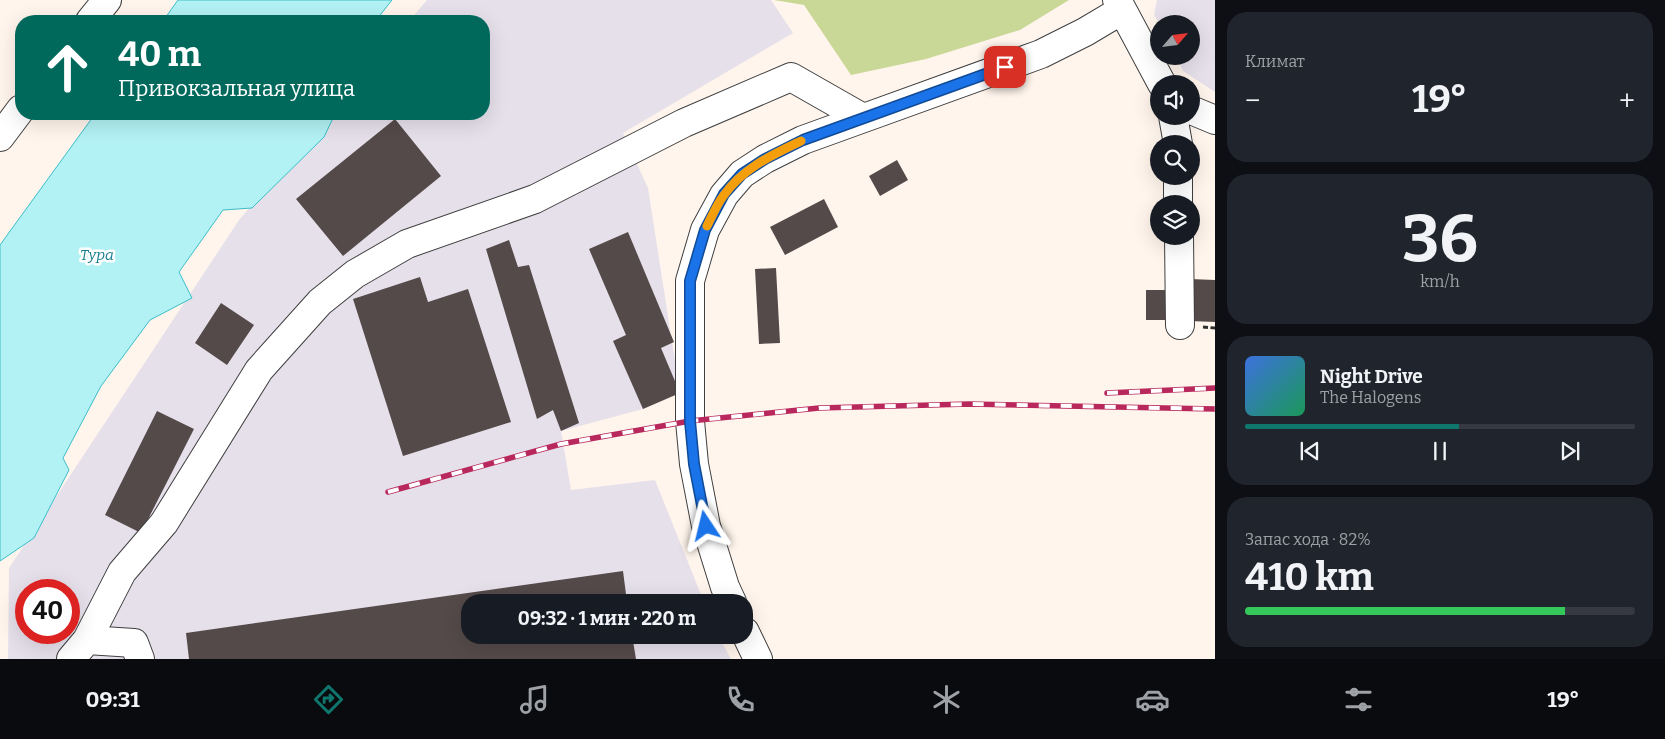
<!DOCTYPE html>
<html lang="ru">
<meta charset="utf-8">
<style>
body{margin:0;font-family:Bitter,serif;background:#20242c;color:#f1f3f6;height:100vh;display:flex;flex-direction:column;font-size:19px;white-space:nowrap}
*{box-sizing:border-box;margin:0}
p{font-size:16px;color:#9ea1a6}
.icon{flex:none;width:28px;height:28px;fill:none;stroke:currentColor;stroke-width:2;stroke-linecap:round;stroke-linejoin:round}
.map{position:relative;flex:1;overflow:hidden}
.panel{display:flex;flex-direction:column;gap:12px;padding:12px;background:#0d0f14;width:450px}
.panel>*{flex:none}
.banner{position:absolute;left:15px;top:15px;width:475px;height:105px;border-radius:20px;box-shadow:0 5px 20px #0002;background:#00695c;color:#fff;overflow:hidden}
.needle{width:32px;rotate:62deg}
.fabs{position:absolute;left:1150px;top:15px;display:grid;gap:10px}
.fabs a{display:grid;place-items:center;width:50px;height:50px;border-radius:50%;background:#171b24;box-shadow:0 5px 20px #0002;font-size:25px}
.speed{position:absolute;left:15px;top:579px;display:flex;gap:10px;font-size:25px;font-weight:700;text-align:center}
.speed>*{display:grid;place-content:center;width:65px;height:65px;border-radius:50%;background:#171b24;box-shadow:0 5px 20px #0002;line-height:1}
.speed .limit{border:8px solid #d22;background:#fff;color:#111}
.pin{position:absolute;display:grid;place-items:center;width:42px;height:42px;color:#fff;margin:-21px;border-radius:10px;box-shadow:0 2px 8px #0006}
.me{position:absolute;width:55px;margin:-28px;rotate:350deg;stroke-linejoin:round;filter:drop-shadow(0 0 4px #0008)}
.turn{display:flex;align-items:center;gap:18px;height:105px;padding:0 20px;font-size:22px}
.turn .icon{width:65px;height:65px;stroke-width:2.5}
.turn b{display:block;font-size:35px;line-height:42px}
.big{font-size:38px;font-weight:700;line-height:1.1}
.panel .widget{flex:1;display:flex;flex-direction:column;justify-content:center;gap:8px;min-width:0;padding:0 18px;border-radius:20px;background:#20242c}
.panel .dial{align-items:center;gap:0}
.dial b{font-size:65px;line-height:1}
.song{display:flex;align-items:center;gap:15px}
.cover{width:60px;height:60px;border-radius:8px;background:linear-gradient(135deg,hsl(220 70% 55%),hsl(150 70% 35%))}
.played{height:5px;border-radius:2px;background:linear-gradient(90deg,#0f766e 55%,#363941 55%)}
.keys{display:flex;justify-content:space-around;direction:ltr}
.heat{display:flex;justify-content:space-between;align-items:center;font-size:28px;direction:ltr}
.charge{height:8px;border-radius:4px;background:linear-gradient(90deg,#34c759 82%,#363941 0)}
.trip{position:absolute;left:461px;top:594px;width:292px;height:50px;border-radius:20px;background:#171b24;box-shadow:0 5px 20px #0002;font-weight:700;line-height:50px;text-align:center}
.tabs{display:flex;height:80px;justify-content:space-around;align-items:center;background:#090b0e;color:#9ea1a6}
.tabs .icon{width:35px;height:35px}
.tabs .active{color:#0f766e}
.tabs b{font-size:22px;color:#f1f3f6}
main{display:flex;flex:1;min-height:0}
.map>svg:first-child{display:block}
.industrial{fill:#e6e0eb;fill-rule:evenodd}
.forest{fill:#c9d896}
.water{fill:#b2f1f4;stroke:#3bbec9}
.building{fill:#544a49}
.lines{fill:none;stroke-linecap:round;stroke-linejoin:round}
.minor-casing{stroke:#3f3f3f;stroke-width:30}
.path{stroke:#2e2e2e;stroke-width:3;stroke-dasharray:5 2.5;stroke-linecap:butt}
.minor{stroke:#fff;stroke-width:28}
.rail-casing{stroke:#b8285d;stroke-width:5.5}
.rail{stroke:#fff;stroke-width:4;stroke-dasharray:11;stroke-linecap:butt}
.route-casing{stroke:#114b97;stroke-width:12}
.route{stroke:#1a73e8;stroke-width:9}
.slow{stroke:#f59e0b;stroke-width:9}
.labels{text-anchor:middle;stroke-width:5;stroke-linejoin:round;paint-order:stroke}
.water-label{font-size:15px;font-style:italic;fill:#187f8c;stroke:#fff}
</style>
<main>
<div class="map">
<svg width="1215" height="659" viewBox="0 0 1215 659">
<rect width="100%" height="100%" fill="#fff5ec"/>
<path class="industrial" d="M427,0H771L793,33L623,133L648,188L680,393L643,409L561,431L571,490L655,480L704,602H470V635H718L731,659H8L9,568L239,220L330,114H484V21H409ZM26,590H69V632H26Z
M1157,0H1215V92L1183,71L1176,56H1191V24H1159L1154,14Z"/>
<path class="forest" d="M774,0H1069L1020,30L926,59L851,75L804,5Z"/>
<path class="water" d="M178,0H392L381,14L377,21H163Z
M95,114H335L324,137L252,208L223,210L179,272L192,298L150,320L101,386L63,458L69,470L34,538L0,561V245Z"/>
<path class="building" d="M395,119L441,176L343,256L296,199Z
M897,160L908,180L880,196L869,176Z
M824,199L838,227L785,255L770,227Z
M628,232L674,342L661,348L680,393L643,409L613,341L626,335L589,249Z
M509,240L518,267L529,265L579,423L561,431L553,410L537,419L486,249Z
M776,268L780,343L759,344L755,269Z
M420,277L428,302L468,289L511,422L403,456L353,299Z
M1190,279L1215,280V322L1189,321Z
M1146,290H1167L1168,320H1146Z
M221,303L254,325L227,365L195,343Z
M157,411L194,429L141,533L105,515Z
M623,571L627,602H470V635H632L636,659H189L186,633Z"/>
<g class="lines">
<defs>
<path id="minor" d="M1117,0L1162,84
M90,21L107,0
M1191,110L1215,120
M1173,116L1178,144
M0,137L21,109
M1178,176V204
M1179,236L1180,325
M732,602L725,587L706,526L694,464L690,421V281L705,230L724,195L742,174L765,159L803,140L1041,54L1085,32L1122,10
M745,632L758,659
M87,640L134,643L140,659
M71,659L87,640L122,572L164,523L259,370L320,302L355,274L407,244L535,199L684,123L791,77L863,118"/>
</defs>
<use href="#minor" class="minor-casing"/>
<path class="path" d="M1203,327L1215,328"/>
<use href="#minor" class="minor"/>
<defs>
<path id="rail" d="M1107,393L1215,388
M388,492L561,444L690,421L819,408L969,404L1215,409"/>
</defs>
<use href="#rail" class="rail-casing"/>
<use href="#rail" class="rail"/>
</g>
<g class="lines">
<defs>
<path id="route" d="M706,526L694,464L690,421V281L705,230L724,194L742,174L765,159L803,140L1005,67"/>
</defs>
<use href="#route" class="route-casing"/>
<use href="#route" class="route"/>
<path class="slow" d="M707,226C712,216 717,204 724,195C743,168 772,155 801,141"/>
</g>
<g class="labels">
<g class="water-label">
<text x="97" y="260">Тура</text>
</g>
</g>
</svg>
<div class="fabs">
<a><svg class="needle" viewBox="-14 -14 28 28"><path d="M0-13l5 13h-10z" fill="#e53935"/><path d="M0 13l5-13h-10z" fill="#9ea1a6"/></svg></a>
<a><svg class="icon" aria-label="sound" viewBox="0 0 24 24"><path d="M4 9h4l5-4v14l-5-4H4zM17 9q2 3 0 6"/></svg></a>
<a><svg class="icon" aria-label="search" viewBox="0 0 24 24"><circle cx="10" cy="10" r="6"/><path d="M15 15l6 6"/></svg></a>
<a><svg class="icon" aria-label="layers" viewBox="0 0 24 24"><path d="M12 4l9 5-9 5-9-5zM3 14l9 5 9-5"/></svg></a>
</div>
<div class="speed"><div class="limit">40</div></div>
<div class="pin" style="left:1005px;top:67px;background:#d93025"><svg class="icon" aria-label="arrive" viewBox="0 0 24 24"><path d="M6 21V4h12l-3 4 3 4H6"/></svg></div>
<svg class="me" style="left:706px;top:526px" viewBox="-20 -20 40 40"><path d="M0-17L14 15 0 8-14 15z" fill="#1a73e8" stroke="#fff" stroke-width="4"/></svg>
<div class="trip">09:32 · 1 мин · 220 m</div>
<div class="banner">
<div class="turn"><svg class="icon" aria-label="ahead" viewBox="0 0 24 24"><path d="M12 20V5M6 11l6-6 6 6"/></svg><div><b>40 m</b>Привокзальная улица</div></div>
</div>
</div>
<section class="panel">
<div class="widget"><p>Климат</p>
<div class="heat"><a>−</a><b class="big">19°</b><a>+</a></div>
</div>
<div class="widget dial"><b>36</b><p>km/h</p></div>
<div class="widget">
<div class="song"><i class="cover"></i><div><b>Night Drive</b><p>The Halogens</p></div></div>
<div class="played"></div>
<div class="keys"><svg class="icon" aria-label="previous" viewBox="0 0 24 24"><path d="M18 5L8 12l10 7zM5 5v14"/></svg><svg class="icon" aria-label="pause" viewBox="0 0 24 24"><path d="M8 5v14M16 5v14"/></svg><svg class="icon" aria-label="next" viewBox="0 0 24 24"><path d="M6 5l10 7-10 7zM19 5v14"/></svg></div>
</div>
<div class="widget"><p>Запас хода · 82%</p><b class="big">410 km</b><div class="charge"></div></div>
</section>
</main>
<nav class="tabs">
<b>09:31</b>
<svg class="icon active" aria-label="directions" viewBox="0 0 24 24"><path d="M12 3l9 9-9 9-9-9zM9 14v-3h6M13 9l2 2-2 2"/></svg>
<svg class="icon" aria-label="music" viewBox="0 0 24 24"><path d="M9 18V5l10-2v13"/><circle cx="6" cy="18" r="3"/><circle cx="16" cy="16" r="3"/></svg>
<svg class="icon" aria-label="phone" viewBox="0 0 24 24"><path d="M5 4h4l2 5-3 2q2 4 5 5l2-3 5 2v4C11 20 4 13 5 4z"/></svg>
<svg class="icon" aria-label="climate" viewBox="0 0 24 24"><path d="M12 3v18M4 7l16 10M4 17L20 7"/></svg>
<svg class="icon" aria-label="car" viewBox="0 0 24 24"><path d="M5 17H2v-5l4-1 3-4h7l3 4 3 1v5h-3M9 17h6M6 11h13"/><circle cx="7" cy="17" r="2"/><circle cx="17" cy="17" r="2"/></svg>
<svg class="icon" aria-label="filters" viewBox="0 0 24 24"><path d="M4 7h16M4 17h16"/><circle cx="9" cy="7" r="2"/><circle cx="15" cy="17" r="2"/></svg>
<b>19°</b>
</nav>
